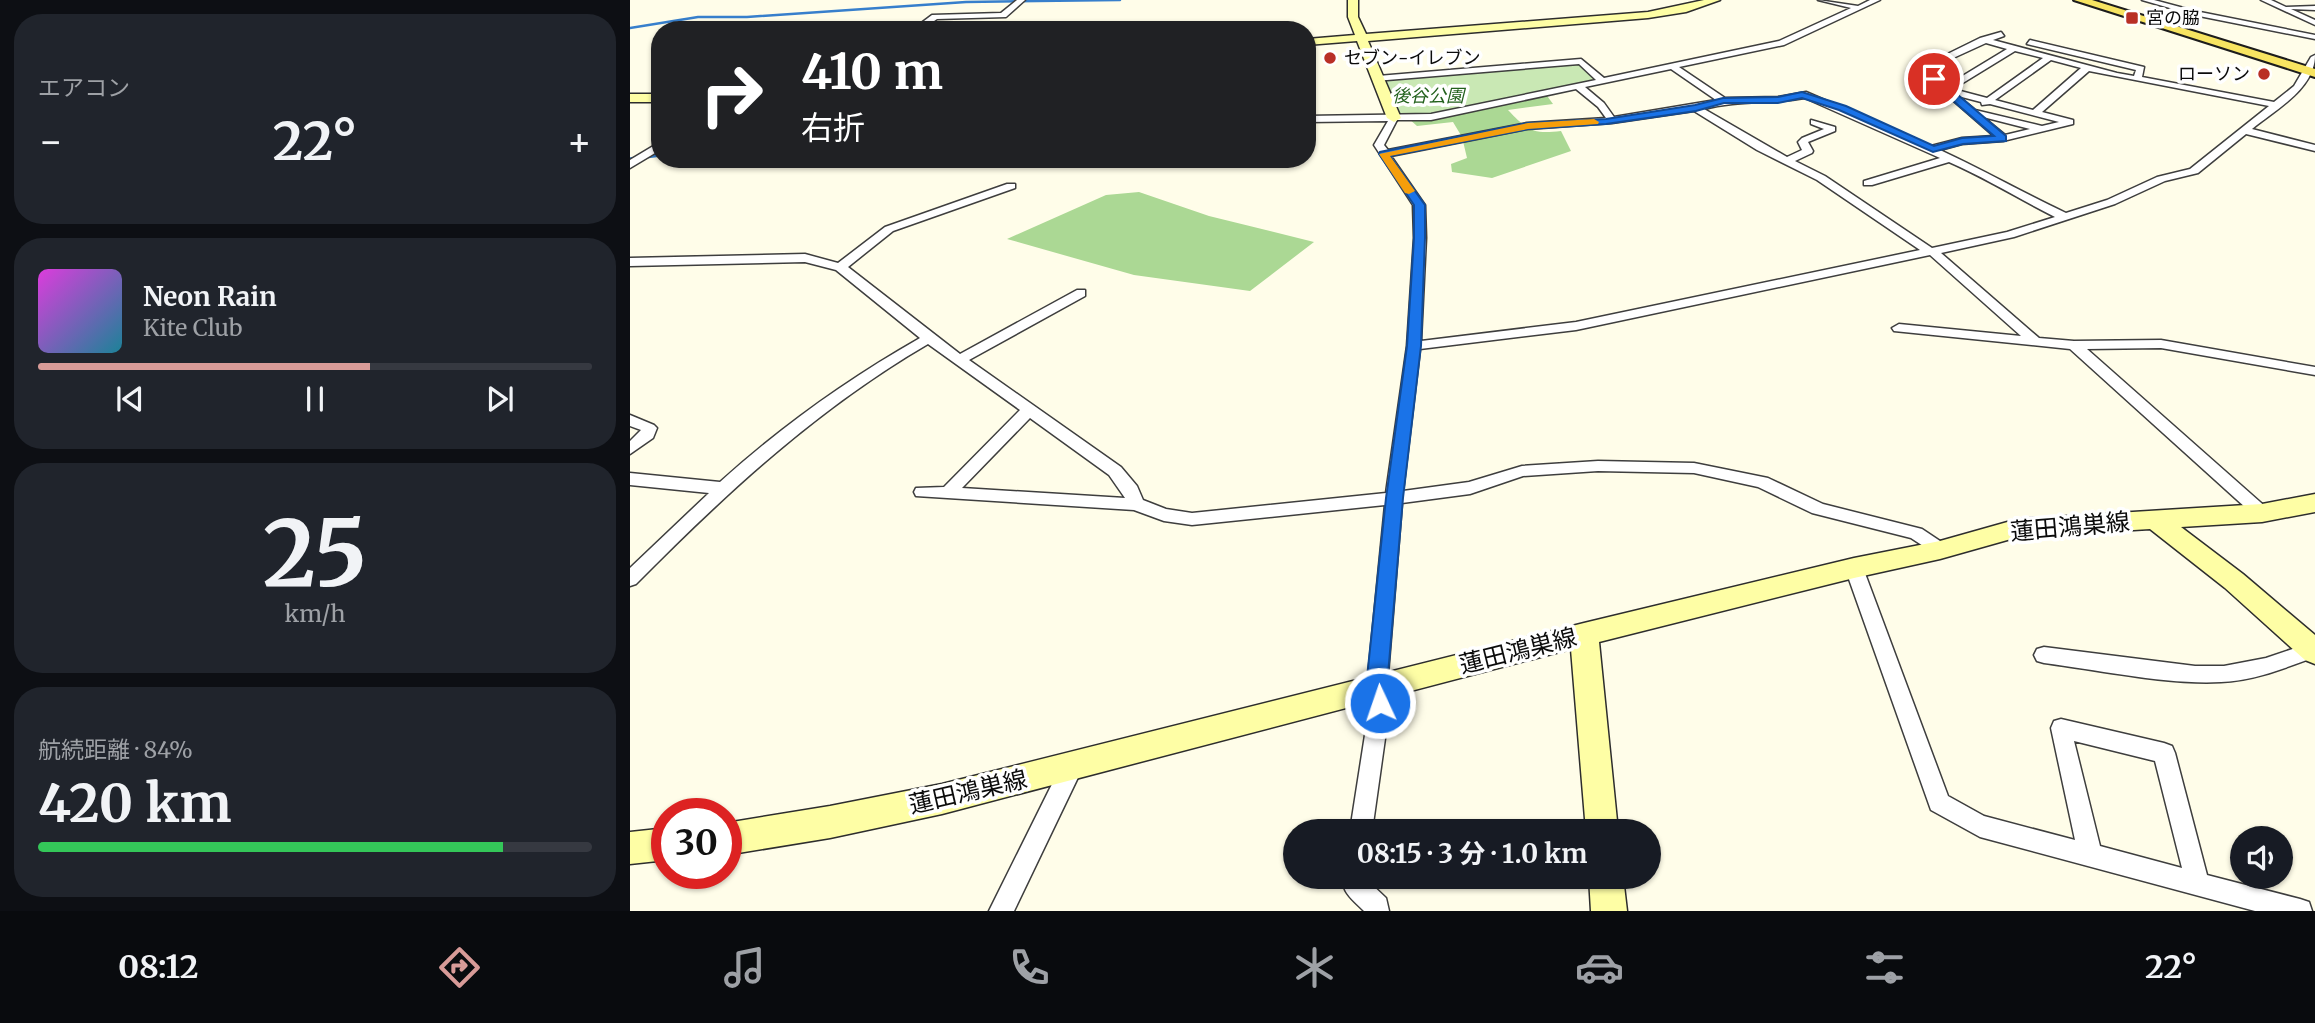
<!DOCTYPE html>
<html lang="ja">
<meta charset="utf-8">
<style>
body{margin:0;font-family:Merriweather,"Noto Sans JP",serif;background:#20242c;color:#f1f3f6;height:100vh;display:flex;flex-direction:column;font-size:26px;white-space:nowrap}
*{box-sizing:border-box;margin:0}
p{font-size:23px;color:#9ea1a6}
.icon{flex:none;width:38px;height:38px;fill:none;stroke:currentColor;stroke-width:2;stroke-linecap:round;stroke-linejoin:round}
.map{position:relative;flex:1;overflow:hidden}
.sheet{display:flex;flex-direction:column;gap:14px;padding:14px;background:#0d0f14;width:630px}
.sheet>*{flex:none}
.hud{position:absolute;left:21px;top:21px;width:665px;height:147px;border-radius:28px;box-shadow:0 2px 5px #0004;background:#202124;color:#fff;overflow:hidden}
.buttons{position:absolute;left:1600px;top:826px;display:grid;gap:14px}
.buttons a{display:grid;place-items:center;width:63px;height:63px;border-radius:50%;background:#171b24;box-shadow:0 2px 5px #0004;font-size:35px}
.speed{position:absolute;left:21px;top:798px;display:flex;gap:14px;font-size:35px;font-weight:700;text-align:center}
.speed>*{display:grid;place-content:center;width:91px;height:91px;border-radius:50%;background:#171b24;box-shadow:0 2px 5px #0004;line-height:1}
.speed .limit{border:10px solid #d22;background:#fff;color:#111}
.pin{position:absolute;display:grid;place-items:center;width:60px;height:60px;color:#fff;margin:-30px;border:4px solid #fff;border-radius:50%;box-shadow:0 2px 7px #0007}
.me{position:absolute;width:77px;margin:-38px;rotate:357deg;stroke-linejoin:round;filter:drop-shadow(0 0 5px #0008)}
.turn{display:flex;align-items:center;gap:24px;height:147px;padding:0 35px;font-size:32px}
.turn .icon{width:91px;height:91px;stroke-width:2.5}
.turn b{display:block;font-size:49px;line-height:60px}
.big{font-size:52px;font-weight:700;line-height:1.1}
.sheet .widget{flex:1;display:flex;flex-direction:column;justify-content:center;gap:10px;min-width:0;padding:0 24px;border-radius:28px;background:#20242c}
.sheet .dial{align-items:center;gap:0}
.dial b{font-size:91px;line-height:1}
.song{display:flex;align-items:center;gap:21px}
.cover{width:84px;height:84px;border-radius:10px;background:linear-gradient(135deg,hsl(300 70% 55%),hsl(190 70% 35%))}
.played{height:7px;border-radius:4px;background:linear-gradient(90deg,#d89b98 60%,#363941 60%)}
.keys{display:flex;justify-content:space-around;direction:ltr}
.heat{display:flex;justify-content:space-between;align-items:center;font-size:38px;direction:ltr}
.charge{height:10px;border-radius:5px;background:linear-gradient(90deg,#34c759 84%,#363941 0)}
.trip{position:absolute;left:653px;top:819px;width:378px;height:70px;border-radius:35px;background:#171b24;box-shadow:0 2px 5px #0004;font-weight:700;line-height:70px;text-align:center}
.tabs{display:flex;height:112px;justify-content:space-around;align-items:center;background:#090b0e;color:#9ea1a6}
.tabs .icon{width:49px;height:49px}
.tabs .selected{color:#d89b98}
.tabs b{font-size:32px;color:#f1f3f6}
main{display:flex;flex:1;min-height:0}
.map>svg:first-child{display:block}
.green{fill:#c9e8b4}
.forest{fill:#abd894}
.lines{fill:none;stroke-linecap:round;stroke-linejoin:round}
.stream-far1{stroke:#377fcc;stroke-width:2.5}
.stream{stroke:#377fcc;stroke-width:3.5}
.street-casing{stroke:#3e3e3e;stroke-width:3}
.secondary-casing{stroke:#2d2d2d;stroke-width:3}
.primary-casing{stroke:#1c1c1c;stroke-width:4}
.street{fill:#fff;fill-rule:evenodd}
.secondary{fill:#fefea5;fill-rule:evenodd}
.primary{fill:#f7e461;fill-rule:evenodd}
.route{fill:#1a73e8;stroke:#114b97;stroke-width:2}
.slow{fill:#f59e0b}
.poi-dot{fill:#b92f25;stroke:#fff;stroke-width:2.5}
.labels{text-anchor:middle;stroke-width:7;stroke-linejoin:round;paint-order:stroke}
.far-poi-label{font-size:18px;fill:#0b0b0b;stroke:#fff;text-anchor:start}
.far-park-label{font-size:18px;font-style:italic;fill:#23611d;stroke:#fff}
.near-street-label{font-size:24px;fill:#0b0b0b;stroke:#fff}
</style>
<main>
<section class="sheet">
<div class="widget"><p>エアコン</p>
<div class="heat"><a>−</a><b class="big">22°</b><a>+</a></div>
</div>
<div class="widget">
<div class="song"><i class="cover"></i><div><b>Neon Rain</b><p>Kite Club</p></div></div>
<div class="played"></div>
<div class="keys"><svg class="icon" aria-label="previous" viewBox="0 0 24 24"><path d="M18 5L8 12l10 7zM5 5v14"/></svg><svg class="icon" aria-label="pause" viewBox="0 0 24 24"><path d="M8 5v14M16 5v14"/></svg><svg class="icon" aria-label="next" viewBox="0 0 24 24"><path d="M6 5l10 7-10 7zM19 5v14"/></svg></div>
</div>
<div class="widget dial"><b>25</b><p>km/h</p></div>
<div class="widget"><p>航続距離 · 84%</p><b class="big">420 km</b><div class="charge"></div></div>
</section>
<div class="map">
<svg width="1685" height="911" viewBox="0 0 1685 911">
<rect width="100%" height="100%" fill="#fffde9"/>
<path class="green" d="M951,61L972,81L801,117L764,118L748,79Z"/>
<path class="forest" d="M915,93L923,104L878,110C898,131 903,134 931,131L941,151L862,178L822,172L821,164L837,158L832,137L823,122L787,126L778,118Z
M509,192L579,216L684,242L620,291L504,275L377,239L476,195Z"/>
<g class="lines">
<path class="stream-far1" d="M0,28L68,17H117L336,2L490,0"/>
<path class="stream" d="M0,159L30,155"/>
<defs>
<path id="street" d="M387,0H395L376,17L307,19L291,30H282L302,15L371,13Z
M1188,0L1228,6L1240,0H1250L1154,45L1049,67L1095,98L1148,97L1176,92L1301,146L1332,138L1364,136L1287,69L1350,38L1371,32L1374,36L1363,40L1487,73L1504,76L1506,70L1397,44L1400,40L1514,67L1512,77L1644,102L1664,86L1681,57L1685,55C1685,89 1645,110 1622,129L1685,145V151L1616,134L1568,173L1535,181L1485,204L1384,237L1311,253L1409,338L1444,341L1531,340L1685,367V375L1531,348L1457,349L1638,509L1640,513L1638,517H1626L1440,349L1264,331L1262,328L1269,324L1391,336L1300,255L946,330L790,349L773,491L839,482L892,466L968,461L1064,463L1138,478L1193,504L1292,529L1316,545L1319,550L1316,555L1310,557L1281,538L1182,513L1128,487L1064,473L968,471L893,476L840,494L772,503L757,687L760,703L742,831H720L740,703L737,687L755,505L562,525L534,521L504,510L286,496L284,492L286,488L314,487L390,410L298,344C188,408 96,493 6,584L0,586V568L79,493L0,485V473L90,482C152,426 218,379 290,338L206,270L175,262L0,266V258L175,254L208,263L255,227L377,184H385V188L263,231L218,267L330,354L447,290H455V296L339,360L491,467L507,486L513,500L536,509L562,513L756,493L777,346L784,238L783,205L744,145L758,121L677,122V116L801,114L966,80L949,64L745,81L744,79L748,76L951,59L974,78L1149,41L1221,8ZM1356,43L1377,49L1316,86L1297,70ZM1385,51L1413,58L1357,98L1323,89ZM1421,60L1451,68L1403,110L1365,100ZM1041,69L1086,100L984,117L974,103L955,87ZM1459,71L1639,106L1560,169L1527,177L1477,200L1436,213C1393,193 1352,169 1310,150L1332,144L1373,141L1443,124V120L1412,112ZM946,89L968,107L976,118L897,123L758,150L754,145L767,120H801ZM1328,96L1351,102L1352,105L1360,104L1429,122L1412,126L1345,110ZM1175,98L1310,158L1234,181V185H1242L1319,162C1356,178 1389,199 1425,217L1377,232L1302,248L1195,176L1165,161L1182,153L1183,151L1178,142L1205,131V127L1181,120V124L1194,129L1172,138L1168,142L1172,150L1157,157L1074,109C1107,100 1141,104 1175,98ZM1064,111L1127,150L1187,180L1290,250L946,322L791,341L796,238L795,205L761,156L897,129L982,123ZM1353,117L1400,129L1375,135ZM400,418L479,475L495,498L332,488Z
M1512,0H1524L1565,11L1685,35V39L1564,15Z
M1631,0H1641L1656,7L1685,6V10L1661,9L1685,20V25Z
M30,142V150L0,168V160Z
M0,415L24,425L27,428L23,438L0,454V441L11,430L0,426Z
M1224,561L1230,563L1233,568L1318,796L1354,816L1445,840L1421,728L1424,721L1431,719L1534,743L1542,746L1545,753L1577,875L1670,899L1679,902L1682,911H1625L1350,837L1301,810L1215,568L1218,563ZM1444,741L1525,761L1552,868L1470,846Z
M1683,642L1685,657C1655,668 1623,681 1591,682C1537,685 1469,670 1414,663L1407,661L1404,655L1407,649L1414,647L1565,666H1594L1636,658Z
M442,757L450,760L453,767L384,911H359L434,760Z
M713,877H737V880L756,898L759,911H734C724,901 711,892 713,877Z"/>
<path id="secondary" d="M718,0H728V17L736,34L1018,12L1074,0H1090L1056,12L1018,18L738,41L771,118L764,122L757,118L727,41L677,45V39L725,35L718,17Z
M0,94H30V102H0Z
M1685,494V512L1632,522L1551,527L1613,574L1685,635V664L1675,660L1595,588L1520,529L1388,537L1310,559L1224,578L969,642L988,831H956L941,649L312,814L200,838L96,855V823L200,806L312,784L954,623L1224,558L1310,541L1388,519L1632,504Z
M37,828V860L0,864V832Z
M959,877H993L997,911H961Z"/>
<path id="primary" d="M1444,0H1462L1685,69V77Z"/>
</defs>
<use href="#street" class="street-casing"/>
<use href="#secondary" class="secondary-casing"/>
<use href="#primary" class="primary-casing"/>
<use href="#street" class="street"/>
<use href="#secondary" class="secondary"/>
<use href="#primary" class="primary"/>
</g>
<path class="route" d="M1300,77H1307L1376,136V141L1333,144L1303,152L1209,110L1172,98L1148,103H1094L1066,111L976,124L898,129L760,156L795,205V238L791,346L773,498L757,687L761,703L758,709L750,712L743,709L736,687L756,498L777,346L784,238V205L749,154L750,152L898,123L976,119L1065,105L1093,98L1148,97L1172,92L1216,106L1304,146L1332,138L1364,136L1300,81Z"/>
<path class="slow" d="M964,119L969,122L968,124L898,129L760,156L785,191L779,194L775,193L749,154L898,123Z"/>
<g class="poi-dot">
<rect x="1495" y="11" width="14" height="14" rx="3.5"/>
<circle cx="700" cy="58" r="7"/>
<circle cx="1634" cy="74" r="7"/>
</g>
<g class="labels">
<g class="far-poi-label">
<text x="1516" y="24">宮の脇</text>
<text x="714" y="64">セブン-イレブン</text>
<text x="1620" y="80" text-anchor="end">ローソン</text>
</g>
<g class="far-park-label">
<text x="798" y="102">後谷公園</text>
</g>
<g class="near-street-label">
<text transform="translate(1440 527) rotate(-5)" y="8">蓮田鴻巣線</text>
<text transform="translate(888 651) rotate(-14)" y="8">蓮田鴻巣線</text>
<text transform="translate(338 792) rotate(-13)" y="8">蓮田鴻巣線</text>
</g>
</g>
</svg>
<div class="buttons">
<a><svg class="icon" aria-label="sound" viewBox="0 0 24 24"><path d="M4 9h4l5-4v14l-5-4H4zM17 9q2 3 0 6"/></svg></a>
</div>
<div class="speed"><div class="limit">30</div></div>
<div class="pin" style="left:1304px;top:79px;background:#d93025"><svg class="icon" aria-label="arrive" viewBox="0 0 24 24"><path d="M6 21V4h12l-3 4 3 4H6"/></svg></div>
<svg class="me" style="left:750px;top:703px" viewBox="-20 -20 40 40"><circle r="17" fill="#1a73e8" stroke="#fff" stroke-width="3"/><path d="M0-11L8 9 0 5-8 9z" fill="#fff"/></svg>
<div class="trip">08:15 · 3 分 · 1.0 km</div>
<div class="hud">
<div class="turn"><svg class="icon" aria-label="right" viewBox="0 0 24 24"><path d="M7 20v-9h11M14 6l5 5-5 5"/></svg><div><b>410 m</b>右折</div></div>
</div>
</div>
</main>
<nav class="tabs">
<b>08:12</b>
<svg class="icon selected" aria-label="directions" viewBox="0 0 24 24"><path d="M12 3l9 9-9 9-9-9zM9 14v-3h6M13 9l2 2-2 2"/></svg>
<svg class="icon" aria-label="music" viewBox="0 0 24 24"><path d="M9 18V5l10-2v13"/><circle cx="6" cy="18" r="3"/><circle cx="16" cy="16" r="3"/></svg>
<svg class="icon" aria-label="phone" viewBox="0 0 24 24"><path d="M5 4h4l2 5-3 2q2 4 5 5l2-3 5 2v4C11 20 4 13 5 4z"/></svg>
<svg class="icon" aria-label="climate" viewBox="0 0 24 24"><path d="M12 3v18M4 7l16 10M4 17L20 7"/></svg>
<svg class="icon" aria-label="car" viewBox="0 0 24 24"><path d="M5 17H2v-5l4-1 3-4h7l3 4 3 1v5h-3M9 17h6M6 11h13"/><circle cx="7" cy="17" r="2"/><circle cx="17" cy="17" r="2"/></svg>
<svg class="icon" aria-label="filters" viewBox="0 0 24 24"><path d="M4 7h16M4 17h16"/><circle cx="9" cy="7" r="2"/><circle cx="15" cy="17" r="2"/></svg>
<b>22°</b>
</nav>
